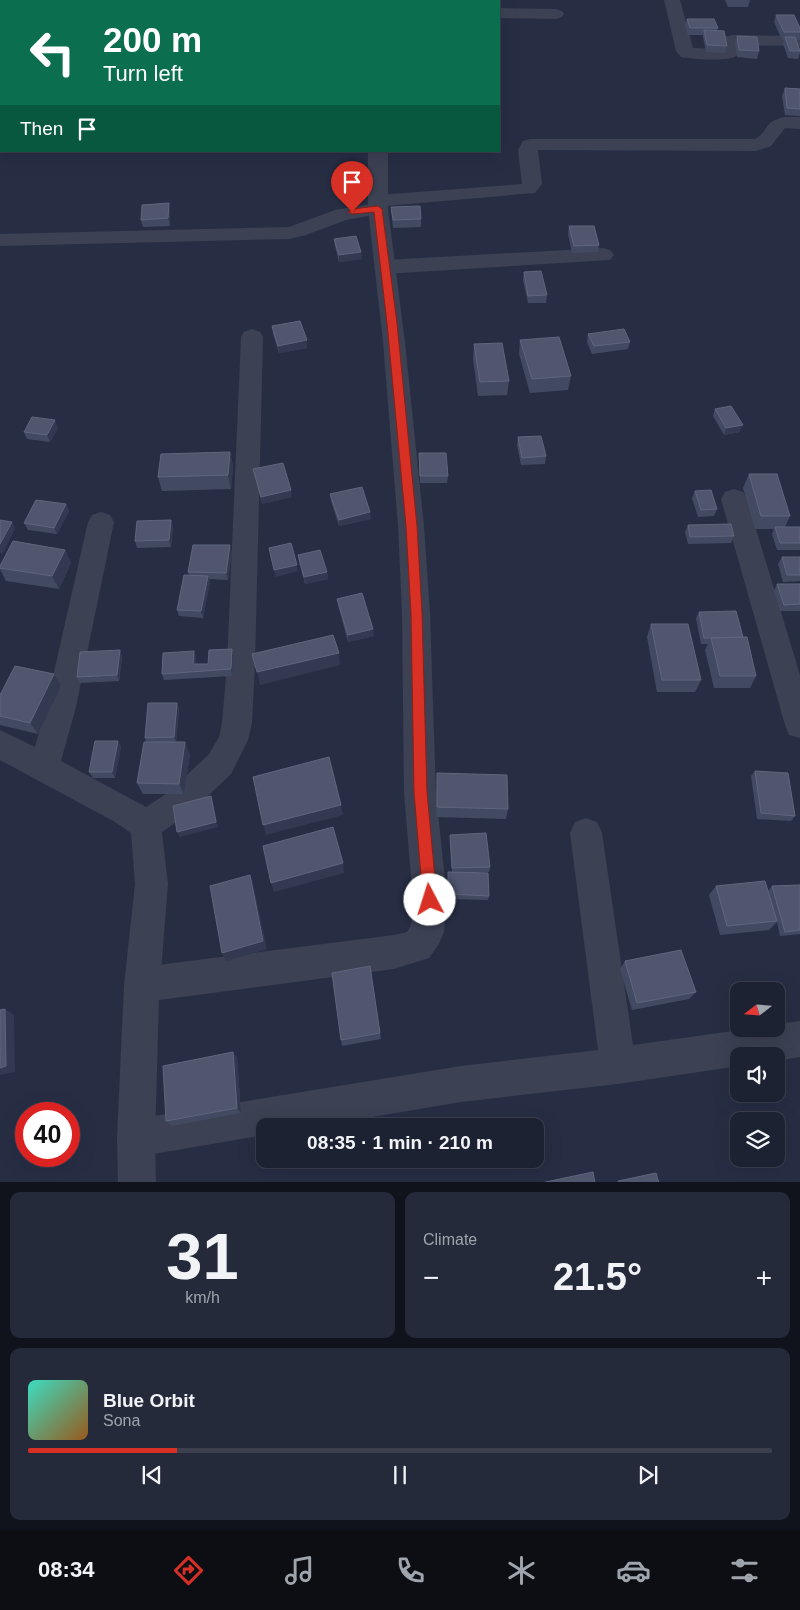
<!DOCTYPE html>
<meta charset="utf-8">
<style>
body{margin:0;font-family:Arial,sans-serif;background:#252a3b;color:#f1f3f6;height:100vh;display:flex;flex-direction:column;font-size:19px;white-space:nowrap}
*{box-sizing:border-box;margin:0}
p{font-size:16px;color:#a0a4ac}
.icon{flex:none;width:28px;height:28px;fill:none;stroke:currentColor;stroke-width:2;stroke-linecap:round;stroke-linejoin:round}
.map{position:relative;height:1182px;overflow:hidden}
.side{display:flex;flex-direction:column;gap:10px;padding:10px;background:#10131c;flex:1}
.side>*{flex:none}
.banner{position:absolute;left:0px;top:0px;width:500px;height:152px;box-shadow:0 5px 20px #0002,0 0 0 1px #3b3f4e;background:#0b6e4f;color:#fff;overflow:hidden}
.needle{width:32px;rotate:253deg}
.tools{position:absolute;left:730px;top:982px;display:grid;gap:10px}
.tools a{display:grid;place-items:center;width:55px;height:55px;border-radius:10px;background:#1d2233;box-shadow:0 5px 20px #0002,0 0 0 1px #3b3f4e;font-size:25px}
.speed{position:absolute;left:15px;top:1102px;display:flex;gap:10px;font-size:25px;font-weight:700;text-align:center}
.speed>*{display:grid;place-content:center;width:65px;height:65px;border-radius:50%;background:#1d2233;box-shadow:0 5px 20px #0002,0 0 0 1px #3b3f4e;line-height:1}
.speed .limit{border:8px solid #d22;background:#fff;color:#111}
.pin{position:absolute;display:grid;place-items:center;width:42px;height:42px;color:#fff;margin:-51px -21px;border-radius:50% 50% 50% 0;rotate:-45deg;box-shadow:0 0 5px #0007}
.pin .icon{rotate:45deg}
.me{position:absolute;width:55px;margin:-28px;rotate:355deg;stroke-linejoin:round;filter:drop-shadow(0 0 4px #0008)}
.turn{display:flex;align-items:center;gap:18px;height:105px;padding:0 20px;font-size:22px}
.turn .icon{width:65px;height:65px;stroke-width:2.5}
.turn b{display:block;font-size:35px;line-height:42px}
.then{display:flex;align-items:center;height:48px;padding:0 20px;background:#0003;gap:10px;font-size:19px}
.big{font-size:38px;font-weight:600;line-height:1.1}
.side .widget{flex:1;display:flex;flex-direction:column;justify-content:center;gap:8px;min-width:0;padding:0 18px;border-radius:10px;background:#252a3b}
.side .dial{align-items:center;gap:0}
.dial b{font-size:65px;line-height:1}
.song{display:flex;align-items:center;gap:15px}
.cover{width:60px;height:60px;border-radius:8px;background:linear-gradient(135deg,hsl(170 70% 55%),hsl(30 70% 35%))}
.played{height:5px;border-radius:2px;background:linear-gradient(90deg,#d93025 20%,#3b3f4e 20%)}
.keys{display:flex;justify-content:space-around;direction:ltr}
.heat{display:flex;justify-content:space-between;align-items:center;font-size:28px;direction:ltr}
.side .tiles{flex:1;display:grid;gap:10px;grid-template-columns:1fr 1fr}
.widget:last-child{grid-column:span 2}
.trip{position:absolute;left:256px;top:1118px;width:288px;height:50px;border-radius:10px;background:#1d2233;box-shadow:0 5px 20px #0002,0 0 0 1px #3b3f4e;font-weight:600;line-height:50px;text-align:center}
.dock{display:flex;height:80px;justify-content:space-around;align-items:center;background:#0c0e14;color:#a0a4ac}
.dock .icon{width:35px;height:35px}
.dock .current{color:#d93025}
.dock b{font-size:22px;color:#f1f3f6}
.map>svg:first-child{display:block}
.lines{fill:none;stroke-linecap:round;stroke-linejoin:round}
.minor{fill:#3c4154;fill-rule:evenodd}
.tertiary{fill:#3c4154;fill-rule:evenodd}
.wall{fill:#424a62}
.shaded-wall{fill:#323951}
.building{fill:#4f566e;stroke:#5f667c}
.route{fill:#d93025;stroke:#8d1f18}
</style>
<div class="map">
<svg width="800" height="1183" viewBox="0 0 800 1183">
<rect width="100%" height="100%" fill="#272e44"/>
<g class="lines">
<path class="minor" d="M22,0H38V1H22Z
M162,0H178V1H162Z
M664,0H680L693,48L721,49V41L723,37L733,35L800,36V46L738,45C738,49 740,53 736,56C729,62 690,59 681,57L676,51Z
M499,8L556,9L562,11L564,14L562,17L556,19L499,18Z
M0,72H1V82H0Z
M784,117H800V129L785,128L771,146L756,151L538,150L542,184L535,193L386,206L388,209L385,213L346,220L306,235L289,239L0,246V234L289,227L335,210L370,204L368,201L371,197L378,195L522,184L518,150L523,141L530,139H755C769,132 762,122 784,117Z
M603,248L610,250L614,255L610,260L385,274L377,272L374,267L377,262L385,260Z
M252,329L260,332L263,337L255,664L252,723L248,740L231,774L191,812L162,832L168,884L160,985L154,997L142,1003L130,997L124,985L135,884L131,833L115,822L0,760V730L35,747L46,707L88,522L92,515L101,512L110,515L114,522L76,707L61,761L146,807L169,792L209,754L219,737L222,723L227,664L241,337L244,332Z
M734,489L743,492L747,499L800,675V738L789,735L785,725L721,499L725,492Z
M586,818L597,822L602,833L633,1045L747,1029H776V1024L800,1021V1057L776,1061V1056H739V1066L618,1084L461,1102L319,1126H265V1135L136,1157L123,1151L117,1138L123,1125L136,1119L461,1066L598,1050L570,833L575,822Z"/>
<path class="tertiary" d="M320,0H336L337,1H321Z
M368,151H388V209L405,342L424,526L430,613L436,793L447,900L444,932L439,944L429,958L394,969L159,1000L155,1138L156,1183H118L117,1138L124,985L130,973L142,967L394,935L407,932L411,926L413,900L404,793L402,613L398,526L383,342L368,209Z"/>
</g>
<path class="wall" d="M184,0H207V1H184Z
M390,0H411L410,1H390Z
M725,0H750L748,7H728Z
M776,15L800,28V40H796L800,50V53L798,59L788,58L783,44L784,40H782L774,22Z
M687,19L718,28L717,30L727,46L725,53L706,52L703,37V35H688L685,26Z
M737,36L759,51L757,59L737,57L735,43Z
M785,88L800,89V116L785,115L782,96Z
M391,207L421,219V227L393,228Z
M170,211V226L143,227L141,220Z
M569,226L599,245L598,252L572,253L568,234Z
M334,239L362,259L339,262L335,246Z
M524,272L547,295L546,303H528L523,280Z
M272,326L307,348L279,353L273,334Z
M588,334L630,342L628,349L592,354L587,342Z
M520,340L571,376L568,390L530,393L519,354Z
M474,344L509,381L507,395L478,396L473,359Z
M715,409L740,432L724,435L713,416Z
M58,428L50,442L27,439L24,432Z
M518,437L546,456L545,464L521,465L517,445Z
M230,452L233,466L231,489L162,491L158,477Z
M419,453L448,476L447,483H420Z
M253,469L292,497L262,504Z
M749,474L790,516L785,527H800V550H777L772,534L774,529H755L743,488Z
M695,491L717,509L714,516L698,517L692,498Z
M330,494L371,519L339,526L331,501Z
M66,504L69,511L57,534L28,530L24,523Z
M171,520L173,527L171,547L137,548L135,541Z
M688,525L734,536L731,543L688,544L685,532Z
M65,550L71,563L59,589L6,581L0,569V566Z
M232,552L228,580L209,579L210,582L203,618L179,616L177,610L189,575L188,572Z
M298,555L327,572L328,579L305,584L299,562Z
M782,557H800V581L783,582L778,564Z
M777,584H800V611H780L774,591Z
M337,599L374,636L348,642L338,605Z
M699,612L743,637L756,676L750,688H714L705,650L708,644H701L696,618Z
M651,624L701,680L695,692H657L647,637Z
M232,649L233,655L232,676L164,680L162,674L194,651L196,657L195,664H208Z
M120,650L122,657L119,681L80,683L77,677Z
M61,686L38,734L0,725V695Z
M177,703L179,709L176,742L190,754L184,794H143L137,783L146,742L145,738Z
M118,741L121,747L115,778H93L89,772Z
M755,771L795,816L791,821L757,819L751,776Z
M437,773L508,809L506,819L436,817Z
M450,835L490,867L489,872L467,873L489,896L488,900L448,899V872H452L450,840Z
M800,885V934L780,936L777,922L769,930L720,935L709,895L716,886L768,891L772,886Z
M625,961L696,992L689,999L632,1010L620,969Z
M380,1033L381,1039L342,1046L341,1040Z
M233,1052L237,1058L241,1113L172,1126L166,1121Z"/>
<path class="shaded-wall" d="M169,203L170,211V226L168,218Z
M361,252L362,259L339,262V255Z
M307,340V348L279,353L278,346Z
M55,420L58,428L50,442L47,435Z
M743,425L740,432L724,435L726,428Z
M230,452L233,466L231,489L228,475Z
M291,490L292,497L262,504L261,497Z
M66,504L69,511L57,534L54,528Z
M370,512L371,519L339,526V520Z
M171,520L173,527L171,547L169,540Z
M12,522L15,529L2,555L0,552V544Z
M230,545L232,552L228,580L226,573Z
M65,550L71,563L59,589L52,576Z
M297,565L298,571L276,577L274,570Z
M327,572L328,579L305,584L304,577Z
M208,576L210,582L203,618L201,611Z
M373,629L374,636L348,642V635Z
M232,649L233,655L232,676L231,669Z
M120,650L122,657L119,681L117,675Z
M194,651L196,657L195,671L193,664Z
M339,653L340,665L260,685L257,672Z
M54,674L61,686L38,734L30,723Z
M177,703L179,709L176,743L174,737Z
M118,741L121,747L115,778L112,772Z
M185,742L190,754L184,794L179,784Z
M211,796L213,802L218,827L180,837L177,832Z
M341,805L343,815L266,835L263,825Z
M343,863L344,873L274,892L271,883Z
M250,875L253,884L267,949L226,961L222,953Z
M5,1009L14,1015L15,1072L0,1075Z
M233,1052L237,1058L241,1113L237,1108Z"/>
<path class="building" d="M94,0H98V1H85Z
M112,0H123V1H112Z
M133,0H149V1H134Z
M416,0H430L429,1H416Z
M776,15H794L800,28V32H784Z
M687,19H714L718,28H690Z
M704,30L724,31L727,46L707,45Z
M737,36L757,37L759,51L739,50Z
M785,37H795L800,51H790Z
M785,88L800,89V109L787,108Z
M169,203L168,218L141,220L142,205Z
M420,206L421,219L393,220L391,207Z
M569,226H594L599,245L574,246Z
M356,236L361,252L339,255L334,239Z
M541,271L547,295L528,296L524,272Z
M300,321L307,340L278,346L272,326Z
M624,329L630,342L594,346L588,334Z
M559,337L571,376L532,379L520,340Z
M502,343L509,381L480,382L474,344Z
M731,406L743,425L726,428L715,409Z
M32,417L55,420L47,435L24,432Z
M541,436L546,456L522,458L518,437Z
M230,452L228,475L158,477L161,454Z
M419,453H446L448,476H420Z
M283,463L291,490L261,497L253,469Z
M749,474H777L790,516H761Z
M362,487L370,512L339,520L330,494Z
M711,490L717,509L701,510L695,491Z
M36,500L66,504L54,528L24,523Z
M0,520L12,522L0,544Z
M171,520L169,540L135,541L137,521Z
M731,524L734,536L690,537L688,525Z
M775,527H800V543H780Z
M13,541L65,550L52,576L0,568V566Z
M291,543L297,565L274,570L269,548Z
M193,545H230L226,573L188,572Z
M320,550L327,572L304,577L298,555Z
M782,557H800V575H787Z
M184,575L208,576L201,611L177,610Z
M777,584H800V604L784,605Z
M362,593L373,629L348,635L337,599Z
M736,611L743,637L704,638L699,612Z
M651,624H688L701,680H662Z
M333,635L339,653L257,672L252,654Z
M747,637L756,676H720L711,638Z
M232,649L231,669L162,674L163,653L194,651L193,664H208L209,650Z
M120,650L117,675L77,677L80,652Z
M15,666L54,674L30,723L0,716V695Z
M148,703H177L174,737L145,738Z
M95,741H118L112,772H89Z
M144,742H185L179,784L137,783Z
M329,757L341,805L263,825L253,777Z
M755,771L788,773L795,816L761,813Z
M437,773L507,775L508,809L437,807Z
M211,796L216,822L177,832L173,806Z
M333,827L343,863L271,883L263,846Z
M486,833L490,867L452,868L450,835Z
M448,872L488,873L489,896L448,894Z
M250,875L263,941L222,953L210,886Z
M765,881L777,921L727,926L716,886Z
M800,885V930L785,932L772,886Z
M681,950L696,992L637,1003L625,961Z
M370,966L380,1033L341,1040L332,973Z
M5,1009L6,1066L0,1068V1010Z
M233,1052L237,1108L166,1121L163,1066Z
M593,1172L595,1183H541Z
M656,1173L659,1183H619L618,1181Z"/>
<path class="route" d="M378,206L382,209L397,323L417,526L422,613L427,792L437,900L435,905L430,907L425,905L423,900L414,792L411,613L406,526L387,323L374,212L352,214L348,212L352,209Z"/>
</svg>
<div class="tools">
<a><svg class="needle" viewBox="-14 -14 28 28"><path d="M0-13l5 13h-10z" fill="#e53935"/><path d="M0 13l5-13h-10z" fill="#a0a4ac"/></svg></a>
<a><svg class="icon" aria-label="sound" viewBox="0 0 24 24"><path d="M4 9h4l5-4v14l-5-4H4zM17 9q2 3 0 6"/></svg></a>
<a><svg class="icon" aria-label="layers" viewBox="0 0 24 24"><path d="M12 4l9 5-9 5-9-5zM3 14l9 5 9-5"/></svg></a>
</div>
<div class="speed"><div class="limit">40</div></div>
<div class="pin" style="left:352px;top:212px;background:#d93025"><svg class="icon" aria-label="arrive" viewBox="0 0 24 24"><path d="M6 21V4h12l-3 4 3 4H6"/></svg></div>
<svg class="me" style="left:430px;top:900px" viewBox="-20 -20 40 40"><circle r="19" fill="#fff"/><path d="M0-13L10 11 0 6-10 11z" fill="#d93025"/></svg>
<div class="trip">08:35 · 1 min · 210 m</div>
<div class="banner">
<div class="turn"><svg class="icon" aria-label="left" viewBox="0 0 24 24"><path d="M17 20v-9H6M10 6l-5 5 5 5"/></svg><div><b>200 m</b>Turn left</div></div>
<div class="then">Then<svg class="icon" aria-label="arrive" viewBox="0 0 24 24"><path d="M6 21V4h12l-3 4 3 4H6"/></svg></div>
</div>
</div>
<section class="side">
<div class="tiles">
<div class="widget dial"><b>31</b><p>km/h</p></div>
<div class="widget"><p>Climate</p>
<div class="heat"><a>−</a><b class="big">21.5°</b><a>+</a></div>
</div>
<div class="widget">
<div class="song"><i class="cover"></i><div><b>Blue Orbit</b><p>Sona</p></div></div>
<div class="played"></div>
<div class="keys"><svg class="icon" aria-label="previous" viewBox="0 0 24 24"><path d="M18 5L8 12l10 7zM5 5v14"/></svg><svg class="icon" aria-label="pause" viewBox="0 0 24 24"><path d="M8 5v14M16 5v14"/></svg><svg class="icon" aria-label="next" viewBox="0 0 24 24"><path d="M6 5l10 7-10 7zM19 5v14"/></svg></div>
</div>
</div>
</section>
<nav class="dock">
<b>08:34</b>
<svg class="icon current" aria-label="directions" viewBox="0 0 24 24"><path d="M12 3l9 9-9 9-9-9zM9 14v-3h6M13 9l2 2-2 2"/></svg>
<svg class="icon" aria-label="music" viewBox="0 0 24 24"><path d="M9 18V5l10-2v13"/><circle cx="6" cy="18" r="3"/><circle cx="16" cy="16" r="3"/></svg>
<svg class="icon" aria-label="phone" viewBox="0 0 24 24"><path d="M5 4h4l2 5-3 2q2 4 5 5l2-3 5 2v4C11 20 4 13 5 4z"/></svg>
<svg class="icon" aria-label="climate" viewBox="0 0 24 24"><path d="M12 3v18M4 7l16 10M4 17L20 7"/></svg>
<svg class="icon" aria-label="car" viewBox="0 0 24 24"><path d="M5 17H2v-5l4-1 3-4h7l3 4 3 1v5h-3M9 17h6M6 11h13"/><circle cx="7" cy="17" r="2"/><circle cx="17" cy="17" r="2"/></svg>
<svg class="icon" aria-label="filters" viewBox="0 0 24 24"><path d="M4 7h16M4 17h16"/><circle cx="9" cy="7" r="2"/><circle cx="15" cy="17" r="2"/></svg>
</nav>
